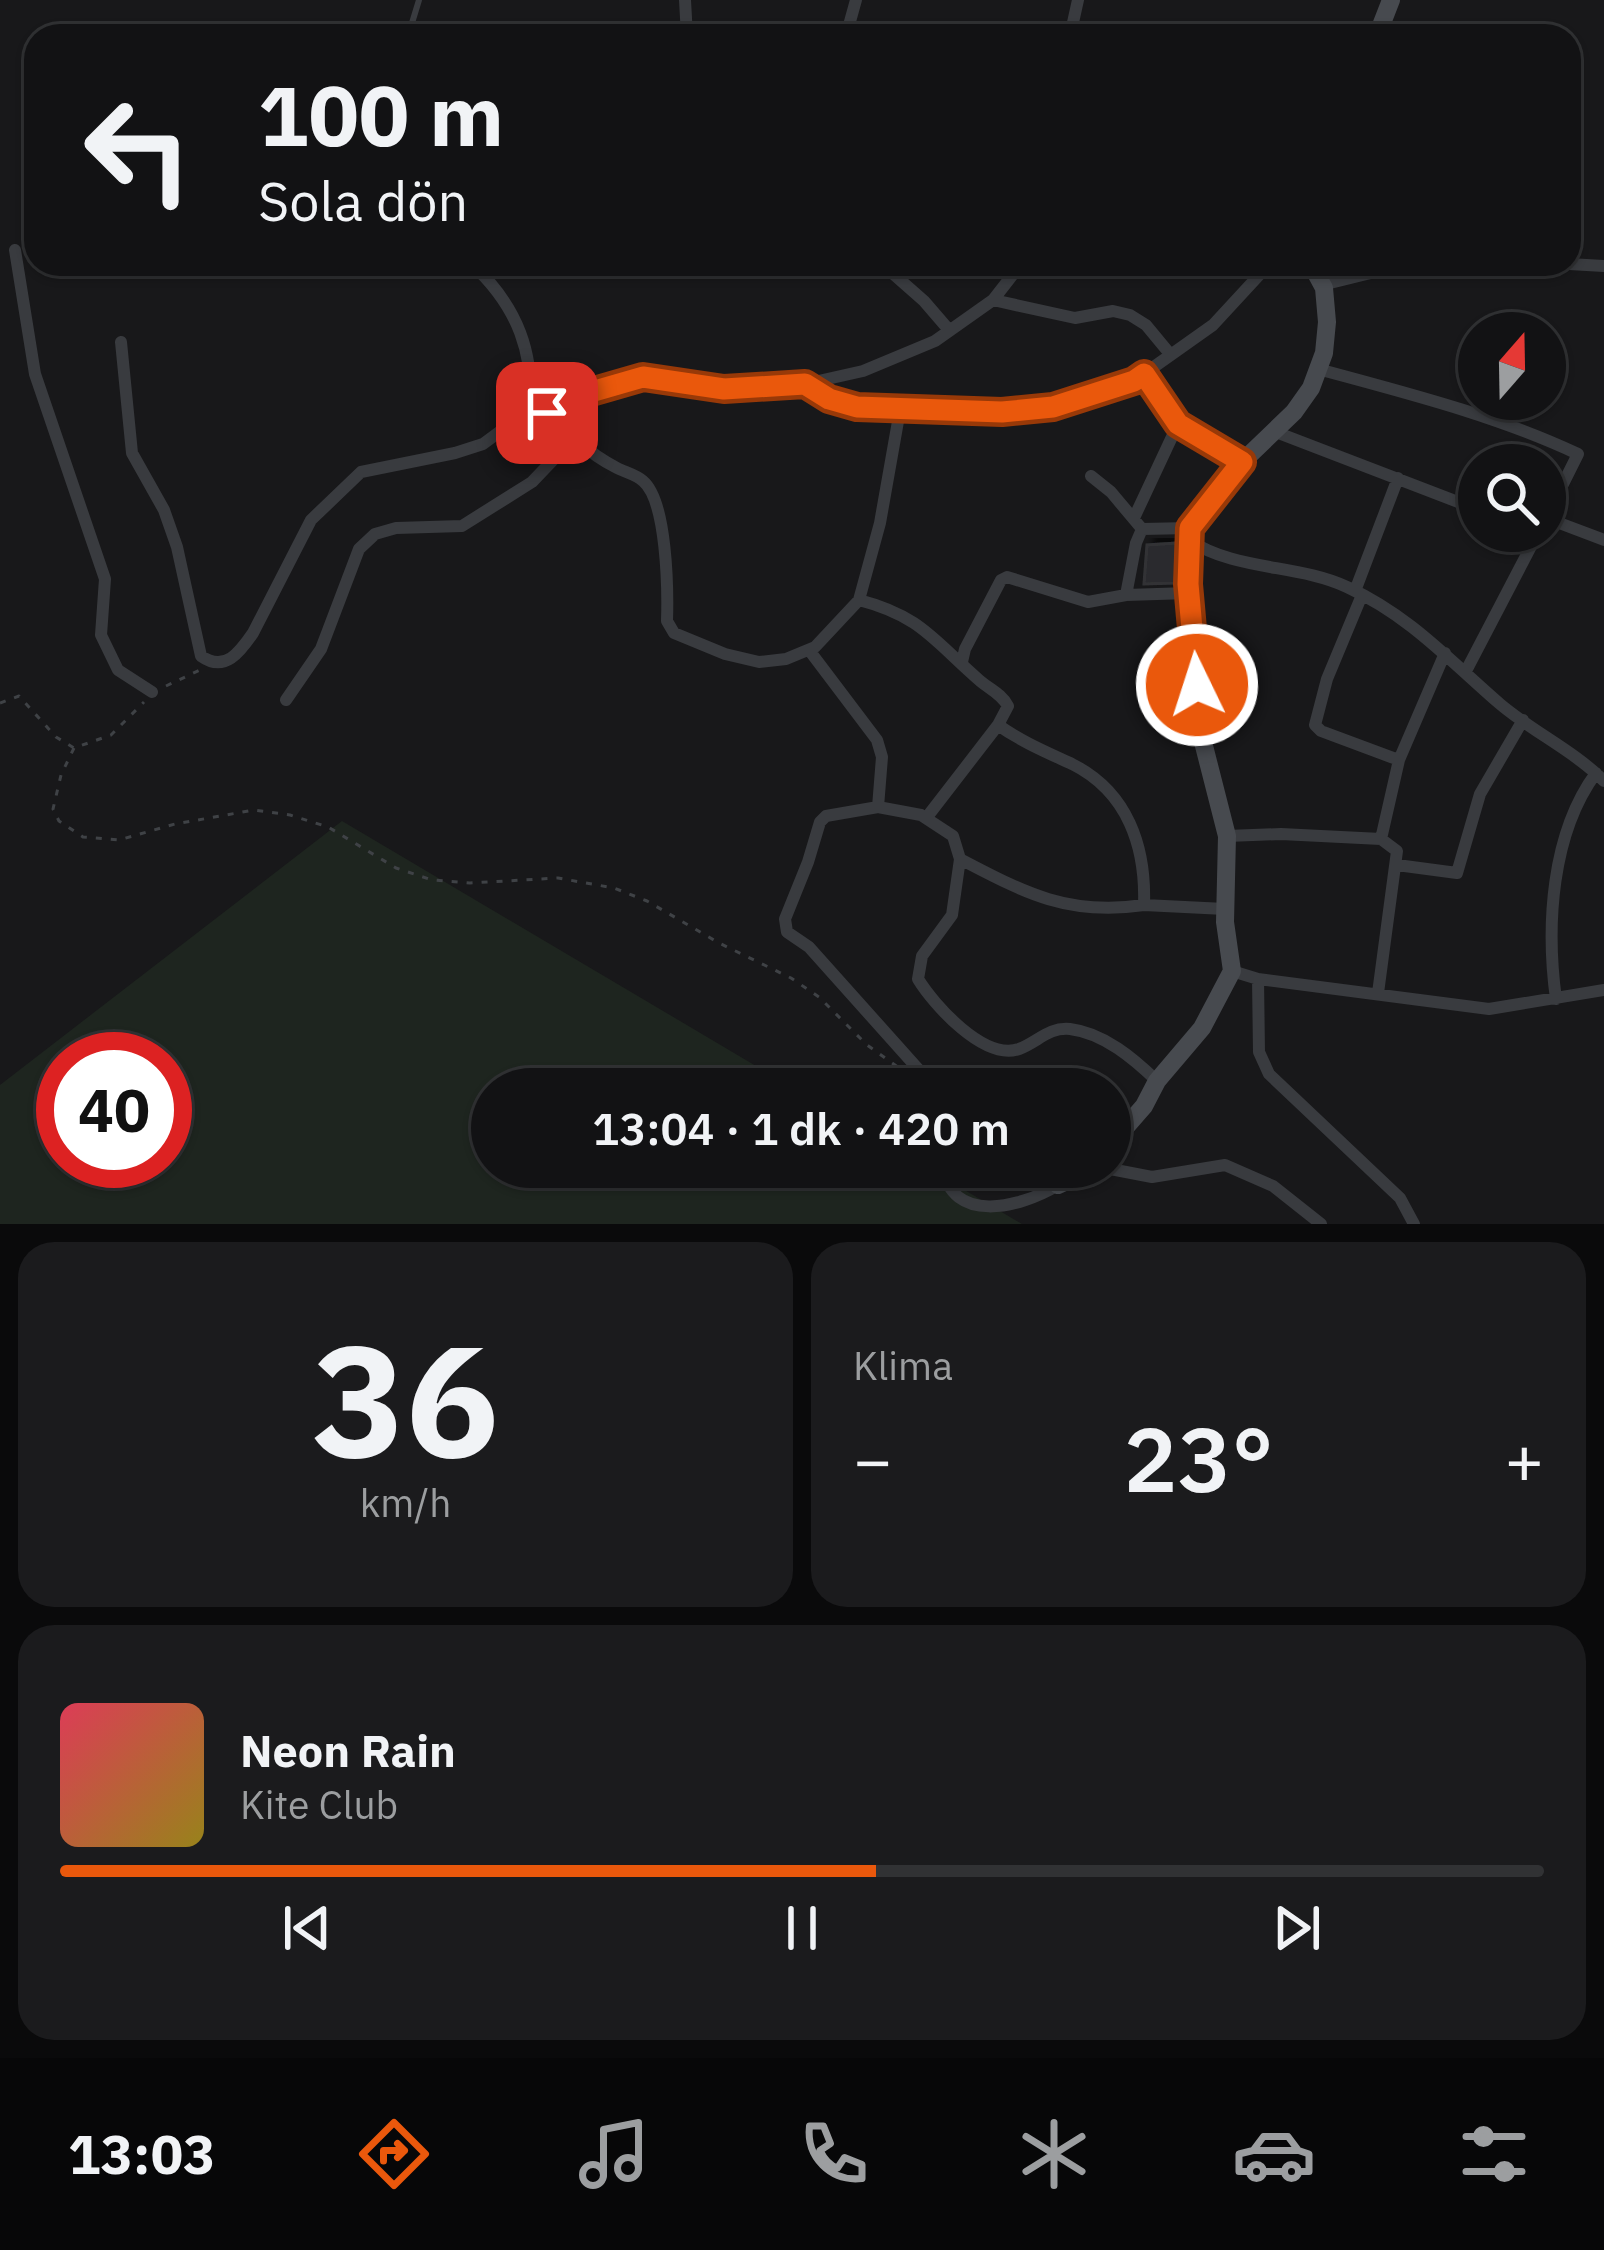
<!DOCTYPE html>
<html lang="tr">
<meta charset="utf-8">
<style>
body{margin:0;font-family:"IBM Plex Sans",sans-serif;background:#1b1b1d;color:#f1f3f6;height:100vh;display:flex;flex-direction:column;font-size:45px;white-space:nowrap}
*{box-sizing:border-box;margin:0}
p{font-size:39px;color:#9c9ea0}
.icon{flex:none;width:66px;height:66px;fill:none;stroke:currentColor;stroke-width:2;stroke-linecap:round;stroke-linejoin:round}
.map{position:relative;height:1224px;overflow:hidden}
.details{display:flex;flex-direction:column;gap:18px;padding:18px;background:#0a0a0b;flex:1}
.details>*{flex:none}
.guide{position:absolute;left:24px;top:24px;width:1557px;height:252px;border-radius:36px;box-shadow:0 3px 9px #0004,0 0 0 3px #313234;background:#121214;color:#f1f3f6;overflow:hidden}
.needle{width:78px;rotate:20deg}
.tools{position:absolute;left:1458px;top:312px;display:grid;gap:24px}
.tools a{display:grid;place-items:center;width:108px;height:108px;border-radius:50%;background:#121214;box-shadow:0 3px 9px #0004,0 0 0 3px #313234;font-size:60px}
.speed{position:absolute;left:36px;top:1032px;display:flex;gap:24px;font-size:60px;font-weight:700;text-align:center}
.speed>*{display:grid;place-content:center;width:156px;height:156px;border-radius:50%;background:#121214;box-shadow:0 3px 9px #0004,0 0 0 3px #313234;line-height:1}
.speed .limit{border:18px solid #d22;background:#fff;color:#111}
.pin{position:absolute;display:grid;place-items:center;width:102px;height:102px;color:#fff;margin:-51px;border-radius:24px;box-shadow:0 6px 18px #0006}
.me{position:absolute;width:132px;margin:-66px;rotate:356deg;stroke-linejoin:round;filter:drop-shadow(0 0 9px #0008)}
.turn{display:flex;align-items:center;gap:42px;height:252px;padding:0 36px;font-size:54px}
.turn .icon{width:156px;height:156px;stroke-width:2.5}
.turn b{display:block;font-size:84px;line-height:102px}
.big{font-size:90px;font-weight:600;line-height:1.1}
.details .card{flex:1;display:flex;flex-direction:column;justify-content:center;gap:18px;min-width:0;padding:0 42px;border-radius:36px;background:#1b1b1d}
.details .dial{align-items:center;gap:0}
.dial b{font-size:156px;line-height:1}
.song{display:flex;align-items:center;gap:36px}
.cover{width:144px;height:144px;border-radius:18px;background:linear-gradient(135deg,hsl(350 70% 55%),hsl(50 70% 35%))}
.played{height:12px;border-radius:6px;background:linear-gradient(90deg,#ea580c 55%,#313234 55%)}
.keys{display:flex;justify-content:space-around;direction:ltr}
.heat{display:flex;justify-content:space-between;align-items:center;font-size:66px;direction:ltr}
.details .tiles{flex:1;display:grid;gap:18px;grid-template-columns:1fr 1fr}
.card:last-child{grid-column:span 2}
.trip{position:absolute;left:471px;top:1068px;width:660px;height:120px;border-radius:60px;background:#121214;box-shadow:0 3px 9px #0004,0 0 0 3px #313234;font-weight:600;line-height:120px;text-align:center}
.menu{display:flex;height:192px;justify-content:space-around;align-items:center;background:#070708;color:#9c9ea0}
.menu .icon{width:84px;height:84px}
.menu .current{color:#ea580c}
.menu b{font-size:54px;color:#f1f3f6}
.map>svg:first-child{display:block}
.green{fill:#1e251f;fill-rule:evenodd}
.building{fill:#2b2b2e;stroke:#323336;stroke-width:3;filter:url(#shadow)}
.lines{fill:none;stroke-linecap:round;stroke-linejoin:round}
.path{stroke:#3f4246;stroke-width:3;stroke-dasharray:6 9;stroke-linecap:butt}
.lane{stroke:#393b3f;stroke-width:6}
.street{stroke:#393b3f;stroke-width:12}
.secondary{stroke:#474a4f;stroke-width:18}
.route-casing{stroke:#983908;stroke-width:30}
.route{stroke:#ea580c;stroke-width:21}
</style>
<div class="map">
<svg width="1604" height="1224" viewBox="0 0 1604 1224">
<defs>
<filter id="shadow"><feDropShadow dx="8" dy="-8" stdDeviation="3" flood-color="#0009"/></filter>
</defs>
<rect width="100%" height="100%" fill="#18181a"/>
<path class="green" d="M342,821L795,1089H492V1167H926L1022,1224H0V1085ZM63,1059H165V1161H63Z"/>
<path class="building" d="M1176,543L1175,583L1144,584L1147,545Z"/>
<g class="lines">
<path class="path" d="M166,686L200,670
M0,703L19,696L56,737L74,748L111,735L144,702
M74,748L61,775L53,809L59,821L83,837L119,840L175,824L254,810L290,815L328,827L396,868L432,880L470,883L558,878L614,888L647,901L719,943L791,978L819,997L867,1045L899,1068"/>
<path class="lane" d="M408,36L419,0"/>
<path class="street" d="M685,0L687,36
M846,36L856,0
M1070,36L1078,0
M15,250L35,374L105,579L101,635L118,670L152,692
M472,264C519,308 534,353 531,416
M882,264L924,301L949,330
M1396,264L1395,267L1456,264
M1569,264L1604,266
M1322,285L1395,267
M993,300L1075,318L1113,311L1130,315L1146,325L1170,354
M121,342L132,453L164,510L177,547L201,656C225,673 240,652 253,633L311,520L361,472L455,453L483,444L510,424L643,377L724,389L805,384L863,371L935,341L993,300L1021,264
M1318,369C1406,393 1495,415 1578,454L1545,520
M1144,375L1178,424L1242,462
M806,385L829,399L857,407L1002,412L1053,407L1134,381L1213,325L1261,273L1260,264
M560,407C571,438 588,453 617,468C625,472 637,475 643,481C667,501 668,590 667,621L674,633L725,654L759,662L786,659L815,647L859,600L880,523L900,410
M1273,431L1479,510
M1091,476L1111,492L1142,529
M1134,518L1178,424
M1546,518L1604,540
M1142,529L1190,528
M1189,540C1235,571 1298,564 1347,587C1410,616 1449,660 1500,704C1533,732 1574,751 1604,781
M1355,591L1398,478
M1126,595L1136,543L1142,529
M1362,595L1327,679L1315,725L1321,731L1399,760
M859,600C921,616 934,641 979,680C989,689 1001,693 1008,706L998,725L927,817
M809,650L877,740L882,757L878,807
M962,662L965,649L1001,580L1007,577L1088,602L1126,595L1189,593
M1466,671L1539,531
M286,700L321,649L359,549L375,534L396,528L462,526L532,482L574,438
M998,725C1022,742 1046,752 1072,764C1128,792 1146,847 1144,905L1225,909
M1227,836L1281,834L1381,839L1397,851L1378,993
M1381,839L1399,760L1445,653
M960,859C1025,893 1068,916 1144,905
M1397,865L1457,873L1480,794L1523,720
M1232,971L1258,979L1489,1009L1604,990
M1258,979L1259,1052L1269,1074L1400,1198L1414,1224
M1556,999C1546,926 1551,834 1596,773
M936,1089L809,947L787,932L785,919L808,862L820,822L826,816L878,807L921,815L953,836L960,859L952,915L922,956L918,979C934,1005 984,1061 1019,1049C1038,1042 1048,1027 1070,1029C1104,1033 1134,1059 1157,1081
M943,1167C951,1224 1019,1209 1058,1185L1046,1167
M1100,1167L1152,1177L1225,1165L1273,1186L1321,1224"/>
<path class="secondary" d="M1377,36L1391,0
M1110,1145L1144,1106L1157,1081L1202,1028L1232,971L1225,922L1227,836L1202,738L1188,584L1190,528L1242,462L1294,412L1311,388L1324,353L1327,322L1324,288L1311,264
M1058,1185L1097,1167"/>
</g>
<g class="lines">
<defs>
<path id="route" d="M547,413L591,392L643,377L724,389L805,384L829,399L857,407L1002,412L1053,407L1134,381L1144,374L1178,424L1242,462L1190,528L1188,584L1197,685"/>
</defs>
<use href="#route" class="route-casing"/>
<use href="#route" class="route"/>
</g>
</svg>
<div class="tools">
<a><svg class="needle" viewBox="-14 -14 28 28"><path d="M0-13l5 13h-10z" fill="#e53935"/><path d="M0 13l5-13h-10z" fill="#9c9ea0"/></svg></a>
<a><svg class="icon" aria-label="search" viewBox="0 0 24 24"><circle cx="10" cy="10" r="6"/><path d="M15 15l6 6"/></svg></a>
</div>
<div class="speed"><div class="limit">40</div></div>
<div class="pin" style="left:547px;top:413px;background:#d93025"><svg class="icon" aria-label="arrive" viewBox="0 0 24 24"><path d="M6 21V4h12l-3 4 3 4H6"/></svg></div>
<svg class="me" style="left:1197px;top:685px" viewBox="-20 -20 40 40"><circle r="17" fill="#ea580c" stroke="#fff" stroke-width="3"/><path d="M0-11L8 9 0 5-8 9z" fill="#fff"/></svg>
<div class="trip">13:04 · 1 dk · 420 m</div>
<div class="guide">
<div class="turn"><svg class="icon" aria-label="left" viewBox="0 0 24 24"><path d="M17 20v-9H6M10 6l-5 5 5 5"/></svg><div><b>100 m</b>Sola dön</div></div>
</div>
</div>
<section class="details">
<div class="tiles">
<div class="card dial"><b>36</b><p>km/h</p></div>
<div class="card"><p>Klima</p>
<div class="heat"><a>−</a><b class="big">23°</b><a>+</a></div>
</div>
<div class="card">
<div class="song"><i class="cover"></i><div><b>Neon Rain</b><p>Kite Club</p></div></div>
<div class="played"></div>
<div class="keys"><svg class="icon" aria-label="previous" viewBox="0 0 24 24"><path d="M18 5L8 12l10 7zM5 5v14"/></svg><svg class="icon" aria-label="pause" viewBox="0 0 24 24"><path d="M8 5v14M16 5v14"/></svg><svg class="icon" aria-label="next" viewBox="0 0 24 24"><path d="M6 5l10 7-10 7zM19 5v14"/></svg></div>
</div>
</div>
</section>
<nav class="menu">
<b>13:03</b>
<svg class="icon current" aria-label="directions" viewBox="0 0 24 24"><path d="M12 3l9 9-9 9-9-9zM9 14v-3h6M13 9l2 2-2 2"/></svg>
<svg class="icon" aria-label="music" viewBox="0 0 24 24"><path d="M9 18V5l10-2v13"/><circle cx="6" cy="18" r="3"/><circle cx="16" cy="16" r="3"/></svg>
<svg class="icon" aria-label="phone" viewBox="0 0 24 24"><path d="M5 4h4l2 5-3 2q2 4 5 5l2-3 5 2v4C11 20 4 13 5 4z"/></svg>
<svg class="icon" aria-label="climate" viewBox="0 0 24 24"><path d="M12 3v18M4 7l16 10M4 17L20 7"/></svg>
<svg class="icon" aria-label="car" viewBox="0 0 24 24"><path d="M5 17H2v-5l4-1 3-4h7l3 4 3 1v5h-3M9 17h6M6 11h13"/><circle cx="7" cy="17" r="2"/><circle cx="17" cy="17" r="2"/></svg>
<svg class="icon" aria-label="filters" viewBox="0 0 24 24"><path d="M4 7h16M4 17h16"/><circle cx="9" cy="7" r="2"/><circle cx="15" cy="17" r="2"/></svg>
</nav>
